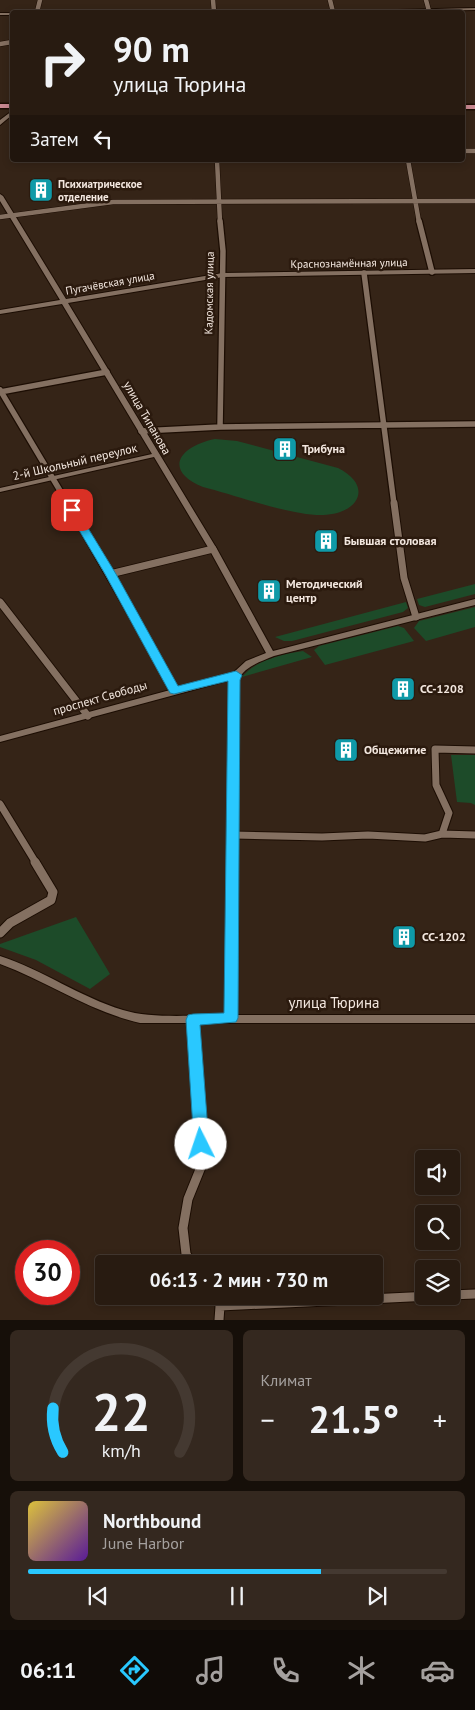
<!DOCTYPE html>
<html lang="ru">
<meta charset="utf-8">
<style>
body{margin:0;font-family:"PT Sans",sans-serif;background:#34281f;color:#f1f3f6;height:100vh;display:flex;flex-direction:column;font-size:19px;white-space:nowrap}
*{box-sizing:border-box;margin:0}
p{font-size:16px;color:#a5a19f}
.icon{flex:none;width:28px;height:28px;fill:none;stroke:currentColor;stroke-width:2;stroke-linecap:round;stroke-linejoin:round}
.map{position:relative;height:1320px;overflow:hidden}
.drawer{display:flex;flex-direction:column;gap:10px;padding:10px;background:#160f09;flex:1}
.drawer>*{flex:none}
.banner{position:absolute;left:10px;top:10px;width:455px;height:152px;border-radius:5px;box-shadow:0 2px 8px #0003,0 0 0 1px #443931;background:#281b11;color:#f1f3f6;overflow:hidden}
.buttons{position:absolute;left:415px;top:1150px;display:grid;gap:10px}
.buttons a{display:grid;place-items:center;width:45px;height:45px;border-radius:5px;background:#281b11;box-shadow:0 2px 8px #0003,0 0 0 1px #443931;font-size:25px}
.speed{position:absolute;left:15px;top:1240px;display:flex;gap:10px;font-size:25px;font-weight:700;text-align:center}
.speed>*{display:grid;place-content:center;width:65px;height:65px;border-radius:50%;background:#281b11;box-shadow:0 2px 8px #0003,0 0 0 1px #443931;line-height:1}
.speed .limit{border:8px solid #d22;background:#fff;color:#111}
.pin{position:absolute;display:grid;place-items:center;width:42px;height:42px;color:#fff;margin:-21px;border-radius:10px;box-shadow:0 2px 8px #0006}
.me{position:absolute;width:55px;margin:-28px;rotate:356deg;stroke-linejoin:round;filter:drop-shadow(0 0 4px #0008)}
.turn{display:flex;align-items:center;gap:18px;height:105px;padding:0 20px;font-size:22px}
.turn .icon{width:65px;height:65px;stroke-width:2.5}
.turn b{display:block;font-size:35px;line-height:42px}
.then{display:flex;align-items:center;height:48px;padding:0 20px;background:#0003;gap:10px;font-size:19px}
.big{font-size:38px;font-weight:700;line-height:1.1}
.drawer .card{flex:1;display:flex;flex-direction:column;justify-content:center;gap:8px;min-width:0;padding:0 18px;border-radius:8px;background:#34281f}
.drawer .dial{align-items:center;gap:0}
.dial svg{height:130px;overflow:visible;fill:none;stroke:#443931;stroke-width:7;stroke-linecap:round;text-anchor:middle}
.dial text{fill:#f1f3f6;stroke:none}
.song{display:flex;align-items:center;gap:15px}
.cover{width:60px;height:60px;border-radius:8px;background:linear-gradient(135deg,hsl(50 70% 55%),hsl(270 70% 35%))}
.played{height:5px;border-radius:2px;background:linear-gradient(90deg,#29c8ff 70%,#443931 70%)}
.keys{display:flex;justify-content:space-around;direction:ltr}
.heat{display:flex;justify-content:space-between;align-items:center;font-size:28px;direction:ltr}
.drawer .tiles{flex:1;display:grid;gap:10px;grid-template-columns:1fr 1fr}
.card:last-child{grid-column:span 2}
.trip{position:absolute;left:95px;top:1255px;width:288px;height:50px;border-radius:5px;background:#281b11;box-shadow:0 2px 8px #0003,0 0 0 1px #443931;font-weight:700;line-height:50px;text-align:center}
.tabs{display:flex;height:80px;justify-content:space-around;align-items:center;background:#100b07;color:#a5a19f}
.tabs .icon{width:35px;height:35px}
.tabs .on{color:#29c8ff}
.tabs b{font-size:22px;color:#f1f3f6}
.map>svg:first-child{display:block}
.green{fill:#1d4b29}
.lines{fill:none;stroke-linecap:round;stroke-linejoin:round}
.minor-far3-casing{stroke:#1c0d03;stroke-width:5.5}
.minor-far2-casing{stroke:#1c0d03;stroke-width:8}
.minor-far1-casing{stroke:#1c0d03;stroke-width:9}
.minor-casing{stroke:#1c0d03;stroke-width:11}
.tertiary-casing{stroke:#1c0d03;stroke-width:2}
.primary-casing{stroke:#1c0d03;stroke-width:3}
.minor-far3{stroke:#847061;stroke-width:4.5}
.minor-far2{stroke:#847061;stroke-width:5.5}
.minor-far1{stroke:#847061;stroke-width:7}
.minor{stroke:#847061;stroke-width:9}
.tertiary{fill:#847061;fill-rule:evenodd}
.primary{fill:#c88890;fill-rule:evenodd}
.route{fill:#29c8ff;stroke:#1b82a6}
.labels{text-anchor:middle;stroke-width:5;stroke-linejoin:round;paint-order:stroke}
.far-poi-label{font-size:11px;font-weight:bold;fill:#f3e7df;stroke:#2b1a0e;text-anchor:start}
.far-street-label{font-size:11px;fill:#f3e7df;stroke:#2b1a0e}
.street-label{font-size:12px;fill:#f3e7df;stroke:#2b1a0e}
.poi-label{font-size:12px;font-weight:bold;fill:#f3e7df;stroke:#2b1a0e;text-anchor:start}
.near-street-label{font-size:15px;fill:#f3e7df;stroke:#2b1a0e}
</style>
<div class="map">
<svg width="475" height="1320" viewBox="0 0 475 1320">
<rect width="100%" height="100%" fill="#352417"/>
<path class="green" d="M215,439L237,441L338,468C375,487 357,514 323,515C292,516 235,495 203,487C162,470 180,446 215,439Z
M475,584V594L425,607L419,605L417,599Z
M406,602L408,608L403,612L292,641H284L275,637Z
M475,607V627L426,641L414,628L419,621Z
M398,626L404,628L414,641L325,665L314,650L319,646Z
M303,651L312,657L242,677C256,660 282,654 303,651Z
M451,755H475V805L471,803L457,802Z
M76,917L110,974L90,989L36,960L0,947V944Z"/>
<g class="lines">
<defs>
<path id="minor-far3" d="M213,0L214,12
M330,0L333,12
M426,0L429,11
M37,12L40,0
M0,44L12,42
M462,151H475
M217,160L220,222
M408,160L419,222
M0,217L113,202L475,201"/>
<path id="minor-far2" d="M220,221L223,251L220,427
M419,221L432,272
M364,273L394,504
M0,390L68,504
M0,392L107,372
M141,431L220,427L475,424"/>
<path id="minor-far1" d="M68,503L175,690
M394,503L404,578L416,617
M110,574L213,549
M0,602L88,716
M0,804L36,863
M442,834L449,813L436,785L435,749L475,750
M234,835L322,837L368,835L425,838L442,834L475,835"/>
<path id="minor" d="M0,933L10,923L51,900L53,892L35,862
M192,1264L186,1254L183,1228L188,1199L203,1162L193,1019
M451,1295L475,1294
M217,1296L220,1306L219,1320
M220,1306L431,1296"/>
<path id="tertiary" d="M475,8V10L357,12L359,11Z
M0,13H12V15H0Z
M12,111V115L0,125V120Z
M0,194L3,196L66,299L223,273L475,269V273L223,277L68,303L217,549L273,651L475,599V605L274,656C260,662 245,666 238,680L236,1015H475V1023H140C88,1011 49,982 0,964V956C43,970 80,997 123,1010C151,1019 195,1015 226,1015L230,680L0,742V736L233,673L246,661L266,653L209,549L154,457L0,492V488L152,454L62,304L0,314V310L60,300L0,201Z"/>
<path id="primary" d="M0,104H12V108H0Z
M462,105H475V109H462Z"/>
</defs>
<use href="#minor-far3" class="minor-far3-casing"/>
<use href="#minor-far2" class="minor-far2-casing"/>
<use href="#minor-far1" class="minor-far1-casing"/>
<use href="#minor" class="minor-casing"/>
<use href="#tertiary" class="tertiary-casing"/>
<use href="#primary" class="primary-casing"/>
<use href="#minor-far3" class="minor-far3"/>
<use href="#minor-far2" class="minor-far2"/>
<use href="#minor-far1" class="minor-far1"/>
<use href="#minor" class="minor"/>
<use href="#tertiary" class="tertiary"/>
<use href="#primary" class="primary"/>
</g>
<path class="route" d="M72,507L77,510L116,574L178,686L236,671L242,675L240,680L238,1018L236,1022L200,1025L209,1144L207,1149L201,1151L196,1149L194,1144L186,1020L188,1015L193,1014L224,1013L228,681L174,694L170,693L105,574L67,510Z"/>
<defs>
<symbol id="building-square" viewBox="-11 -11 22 22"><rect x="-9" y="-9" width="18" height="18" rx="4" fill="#0f9aa8" stroke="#2b1a0e"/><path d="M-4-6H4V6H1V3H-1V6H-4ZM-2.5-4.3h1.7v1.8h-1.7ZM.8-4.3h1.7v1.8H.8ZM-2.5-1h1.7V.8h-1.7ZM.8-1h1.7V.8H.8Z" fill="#fff"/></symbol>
</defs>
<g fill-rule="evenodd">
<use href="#building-square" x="27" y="176" width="28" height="28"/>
<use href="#building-square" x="271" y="435" width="28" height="28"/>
<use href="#building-square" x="312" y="527" width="28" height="28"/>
<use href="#building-square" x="255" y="577" width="28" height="28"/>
<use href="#building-square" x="389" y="675" width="28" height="28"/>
<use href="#building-square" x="332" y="736" width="28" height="28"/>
<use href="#building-square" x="390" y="923" width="28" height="28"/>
</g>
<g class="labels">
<g class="far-poi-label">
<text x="58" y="188">Психиатрическое<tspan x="58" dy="13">отделение</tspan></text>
</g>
<g class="far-street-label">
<text transform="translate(349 263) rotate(-1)" y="4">Краснознамённая улица</text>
<text transform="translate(110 283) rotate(-10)" y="4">Пугачёвская улица</text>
<text transform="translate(209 293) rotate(-89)" y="4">Кадомская улица</text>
</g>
<g class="street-label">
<text transform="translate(147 418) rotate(60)" y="4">улица Типанова</text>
<text transform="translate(75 462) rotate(-13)" y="4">2-й Школьный переулок</text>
<text transform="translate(100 698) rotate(-16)" y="4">проспект Свободы</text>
</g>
<g class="poi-label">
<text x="302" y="453">Трибуна</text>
<text x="344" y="545">Бывшая столовая</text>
<text x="286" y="588">Методический<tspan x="286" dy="14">центр</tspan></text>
<text x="420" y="693">СС-1208</text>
<text x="364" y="754">Общежитие</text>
<text x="422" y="941">СС-1202</text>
</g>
<g class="near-street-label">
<text x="334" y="1008">улица Тюрина</text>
</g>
</g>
</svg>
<div class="buttons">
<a><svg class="icon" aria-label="sound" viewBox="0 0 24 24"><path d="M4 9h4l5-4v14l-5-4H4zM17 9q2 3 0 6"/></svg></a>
<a><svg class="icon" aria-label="search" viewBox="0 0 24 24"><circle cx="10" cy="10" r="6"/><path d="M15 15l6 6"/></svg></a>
<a><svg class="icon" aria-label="layers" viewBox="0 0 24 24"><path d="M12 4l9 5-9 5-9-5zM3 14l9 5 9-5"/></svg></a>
</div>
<div class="speed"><div class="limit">30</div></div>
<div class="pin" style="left:72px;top:510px;background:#d93025"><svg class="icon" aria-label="arrive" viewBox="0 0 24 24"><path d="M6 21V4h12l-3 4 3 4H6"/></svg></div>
<svg class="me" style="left:201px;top:1144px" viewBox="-20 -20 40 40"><circle r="19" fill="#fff"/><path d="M0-13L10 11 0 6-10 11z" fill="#29c8ff"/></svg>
<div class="trip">06:13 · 2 мин · 730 m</div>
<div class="banner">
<div class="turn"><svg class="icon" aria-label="right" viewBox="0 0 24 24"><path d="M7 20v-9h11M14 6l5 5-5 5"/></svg><div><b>90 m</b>улица Тюрина</div></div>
<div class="then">Затем<svg class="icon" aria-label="left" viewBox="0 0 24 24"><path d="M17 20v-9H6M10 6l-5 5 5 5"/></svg></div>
</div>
</div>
<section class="drawer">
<div class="tiles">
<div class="card dial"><svg viewBox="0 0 100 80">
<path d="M14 69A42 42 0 1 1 86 69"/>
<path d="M14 69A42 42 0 0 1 8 42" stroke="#29c8ff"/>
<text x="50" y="56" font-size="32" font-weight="700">22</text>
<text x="50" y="72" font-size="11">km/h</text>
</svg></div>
<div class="card"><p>Климат</p>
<div class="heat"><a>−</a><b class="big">21.5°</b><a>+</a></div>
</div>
<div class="card">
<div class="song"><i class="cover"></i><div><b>Northbound</b><p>June Harbor</p></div></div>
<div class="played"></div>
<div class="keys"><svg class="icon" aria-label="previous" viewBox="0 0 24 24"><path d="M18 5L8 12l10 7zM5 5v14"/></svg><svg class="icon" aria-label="pause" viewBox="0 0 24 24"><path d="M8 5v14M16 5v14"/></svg><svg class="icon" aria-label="next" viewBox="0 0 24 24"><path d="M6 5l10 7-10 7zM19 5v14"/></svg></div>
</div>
</div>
</section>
<nav class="tabs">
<b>06:11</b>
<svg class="icon on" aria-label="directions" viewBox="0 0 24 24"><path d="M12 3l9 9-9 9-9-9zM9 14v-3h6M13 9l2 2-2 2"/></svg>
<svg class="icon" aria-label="music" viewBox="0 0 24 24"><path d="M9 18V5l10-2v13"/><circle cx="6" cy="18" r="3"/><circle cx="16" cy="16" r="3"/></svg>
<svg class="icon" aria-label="phone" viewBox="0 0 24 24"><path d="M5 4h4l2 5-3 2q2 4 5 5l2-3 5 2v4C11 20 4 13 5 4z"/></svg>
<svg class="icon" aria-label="climate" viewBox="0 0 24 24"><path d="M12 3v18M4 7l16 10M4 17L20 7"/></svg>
<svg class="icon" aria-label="car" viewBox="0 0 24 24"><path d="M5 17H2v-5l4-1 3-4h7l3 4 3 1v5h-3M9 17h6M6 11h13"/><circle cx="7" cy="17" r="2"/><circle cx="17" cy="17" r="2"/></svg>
</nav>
